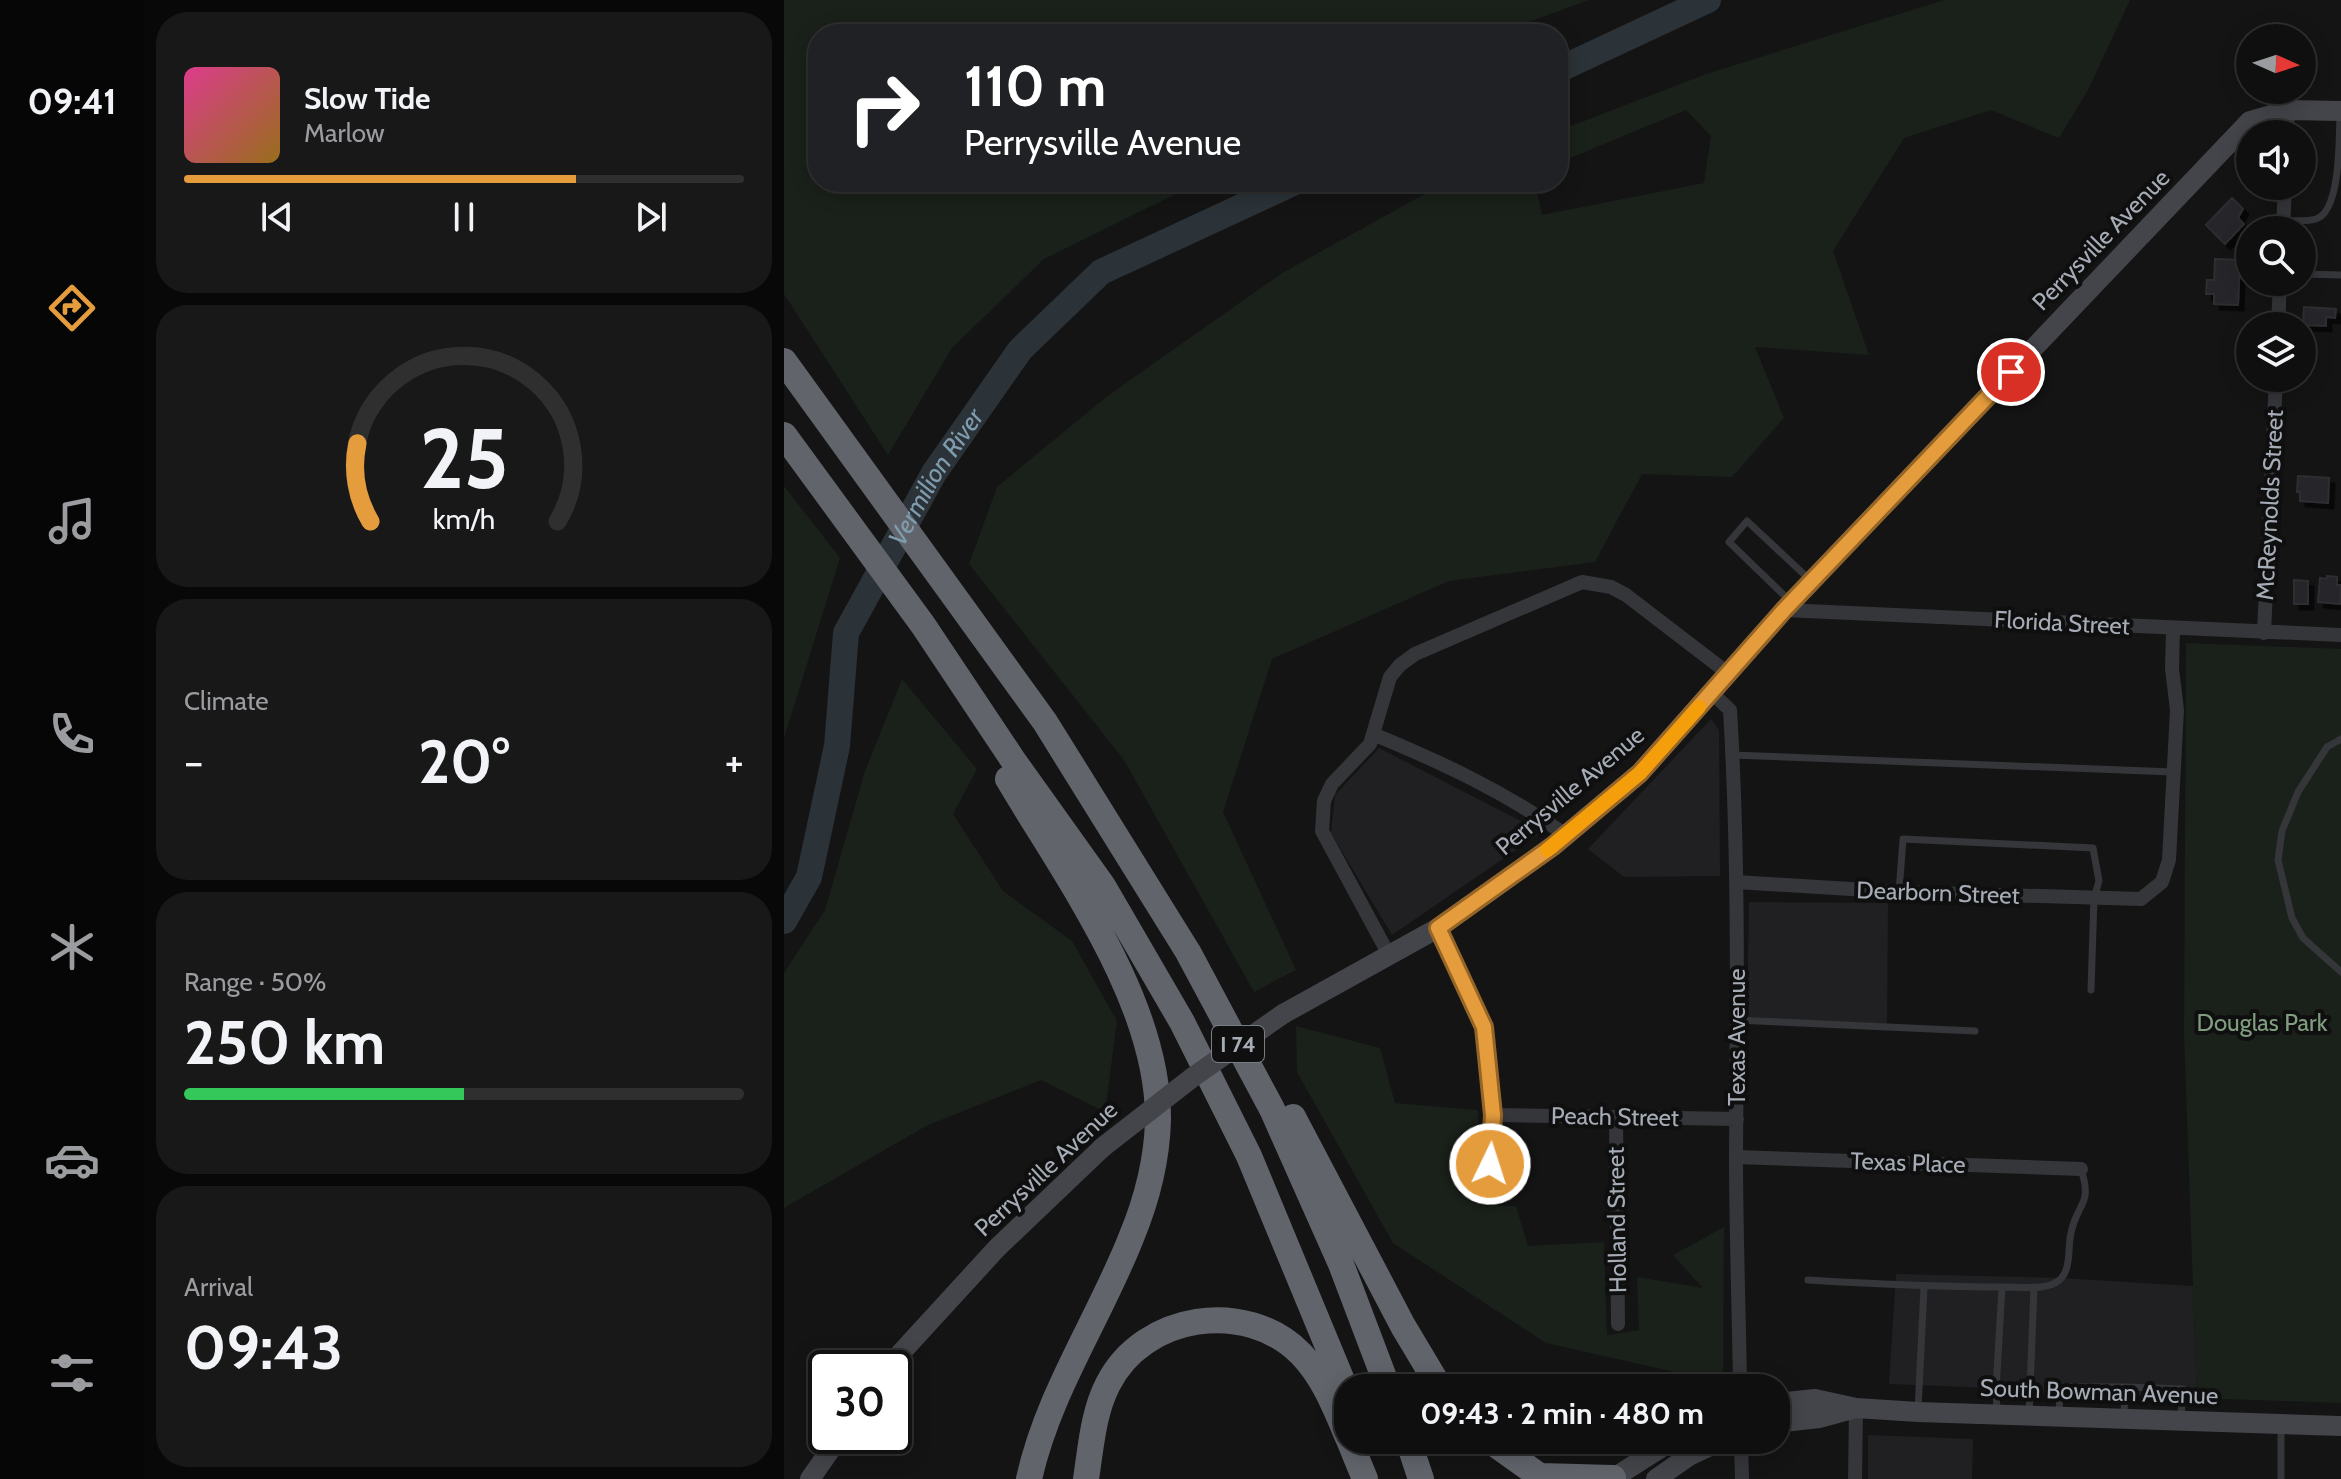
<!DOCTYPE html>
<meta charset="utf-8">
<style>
body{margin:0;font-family:Cabin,sans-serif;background:#181819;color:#f1f3f6;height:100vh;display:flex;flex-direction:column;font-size:30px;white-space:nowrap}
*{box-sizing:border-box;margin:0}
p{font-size:26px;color:#9b9c9f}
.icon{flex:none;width:44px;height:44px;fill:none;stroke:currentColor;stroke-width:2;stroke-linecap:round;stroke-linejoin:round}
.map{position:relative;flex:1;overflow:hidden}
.panel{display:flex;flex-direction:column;gap:12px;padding:12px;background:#080809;width:640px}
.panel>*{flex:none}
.guide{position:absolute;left:24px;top:24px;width:760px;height:168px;border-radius:32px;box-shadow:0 4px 20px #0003,0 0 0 2px #2f2f30;background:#202124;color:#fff;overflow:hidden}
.needle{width:52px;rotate:93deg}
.buttons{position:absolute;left:1452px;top:24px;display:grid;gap:16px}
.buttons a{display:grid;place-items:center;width:80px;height:80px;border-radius:50%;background:#0f0f10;box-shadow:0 4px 20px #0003,0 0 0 2px #2f2f30;font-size:40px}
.speed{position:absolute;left:24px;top:1350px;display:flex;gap:16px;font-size:40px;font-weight:700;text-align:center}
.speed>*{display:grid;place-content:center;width:104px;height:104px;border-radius:50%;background:#0f0f10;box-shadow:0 4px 20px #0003,0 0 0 2px #2f2f30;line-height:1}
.speed .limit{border:4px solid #111;border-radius:12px;background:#fff;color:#111}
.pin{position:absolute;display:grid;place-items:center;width:68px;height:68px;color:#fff;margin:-34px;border:4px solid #fff;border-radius:50%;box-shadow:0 2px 8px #0007}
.me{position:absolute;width:88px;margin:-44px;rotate:4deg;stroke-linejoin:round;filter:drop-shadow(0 0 6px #0008)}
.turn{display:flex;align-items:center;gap:28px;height:168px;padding:0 24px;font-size:36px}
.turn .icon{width:104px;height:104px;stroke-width:2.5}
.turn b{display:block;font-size:56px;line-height:68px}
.big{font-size:60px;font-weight:700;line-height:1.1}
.panel .widget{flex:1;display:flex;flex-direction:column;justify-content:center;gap:12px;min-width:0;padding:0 28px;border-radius:32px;background:#181819}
.panel .dial{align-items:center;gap:0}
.dial svg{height:208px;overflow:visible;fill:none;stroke:#2f2f30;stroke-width:7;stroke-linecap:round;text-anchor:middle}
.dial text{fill:#f1f3f6;stroke:none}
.song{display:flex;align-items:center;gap:24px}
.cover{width:96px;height:96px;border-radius:12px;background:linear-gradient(135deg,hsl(330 70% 55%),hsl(40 70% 35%))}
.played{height:8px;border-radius:4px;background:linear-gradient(90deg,#e59c3c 70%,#2f2f30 70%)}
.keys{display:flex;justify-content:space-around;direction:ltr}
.heat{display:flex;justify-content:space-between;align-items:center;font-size:44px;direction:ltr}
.charge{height:12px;border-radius:6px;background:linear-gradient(90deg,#34c759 50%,#2f2f30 0)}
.trip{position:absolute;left:550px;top:1374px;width:456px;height:80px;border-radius:32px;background:#0f0f10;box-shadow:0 4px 20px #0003,0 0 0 2px #2f2f30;font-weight:700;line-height:80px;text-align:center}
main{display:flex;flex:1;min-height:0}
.tab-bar{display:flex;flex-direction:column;width:144px;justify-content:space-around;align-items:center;background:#060606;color:#9b9c9f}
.tab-bar .icon{width:56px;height:56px}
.tab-bar .current{color:#e59c3c}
.tab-bar b{font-size:36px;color:#f1f3f6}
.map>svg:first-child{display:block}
.built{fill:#202022}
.green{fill:#1a201a}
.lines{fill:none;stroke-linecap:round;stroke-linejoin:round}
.river{stroke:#2b3338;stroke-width:26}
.building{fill:#272729;stroke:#2e2e31;stroke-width:2;filter:url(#shadow)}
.lane{stroke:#35363a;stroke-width:7}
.street{stroke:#35363a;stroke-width:14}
.secondary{stroke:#43454a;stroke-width:20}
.highway{stroke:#61656b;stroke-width:26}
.secondary-bridge{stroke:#43454a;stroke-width:20}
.route-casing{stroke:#956527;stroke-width:20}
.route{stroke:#e59c3c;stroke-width:14}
.slow{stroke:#f59e0b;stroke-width:14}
.labels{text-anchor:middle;stroke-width:8;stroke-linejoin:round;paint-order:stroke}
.shield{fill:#0f0f10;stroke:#797d84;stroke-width:2}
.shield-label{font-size:22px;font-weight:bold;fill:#a6acb5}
.street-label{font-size:24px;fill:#a6acb5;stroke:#0f0f10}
.park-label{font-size:24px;fill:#809e7f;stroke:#0f0f10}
.water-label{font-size:26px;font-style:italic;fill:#7f9cae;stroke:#0f0f10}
</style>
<main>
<nav class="tab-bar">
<b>09:41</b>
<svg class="icon current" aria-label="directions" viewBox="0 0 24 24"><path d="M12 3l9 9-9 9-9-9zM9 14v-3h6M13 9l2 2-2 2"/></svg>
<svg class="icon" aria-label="music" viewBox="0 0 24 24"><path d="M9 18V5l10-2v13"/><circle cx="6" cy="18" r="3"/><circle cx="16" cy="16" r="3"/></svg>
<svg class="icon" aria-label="phone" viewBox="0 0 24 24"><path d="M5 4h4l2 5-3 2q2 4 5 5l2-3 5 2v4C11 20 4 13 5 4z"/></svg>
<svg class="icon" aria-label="climate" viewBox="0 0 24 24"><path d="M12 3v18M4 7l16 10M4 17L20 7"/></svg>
<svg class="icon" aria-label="car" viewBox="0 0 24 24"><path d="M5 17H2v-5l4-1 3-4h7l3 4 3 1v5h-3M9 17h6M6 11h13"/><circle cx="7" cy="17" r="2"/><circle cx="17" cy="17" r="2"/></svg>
<svg class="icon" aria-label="filters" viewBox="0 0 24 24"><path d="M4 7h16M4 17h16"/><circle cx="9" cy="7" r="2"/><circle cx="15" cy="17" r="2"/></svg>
</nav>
<section class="panel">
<div class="widget">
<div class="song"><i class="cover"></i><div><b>Slow Tide</b><p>Marlow</p></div></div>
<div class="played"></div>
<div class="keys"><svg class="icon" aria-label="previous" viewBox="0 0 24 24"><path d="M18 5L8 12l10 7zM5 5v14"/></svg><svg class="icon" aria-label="pause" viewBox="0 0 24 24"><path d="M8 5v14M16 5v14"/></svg><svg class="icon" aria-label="next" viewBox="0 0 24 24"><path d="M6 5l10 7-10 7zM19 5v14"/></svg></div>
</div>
<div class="widget dial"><svg viewBox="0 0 100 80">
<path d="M14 69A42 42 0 1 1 86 69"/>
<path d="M14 69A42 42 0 0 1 9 39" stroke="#e59c3c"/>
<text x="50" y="56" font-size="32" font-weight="700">25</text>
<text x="50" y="72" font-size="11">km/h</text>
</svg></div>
<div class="widget"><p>Climate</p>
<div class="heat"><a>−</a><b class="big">20°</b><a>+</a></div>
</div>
<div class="widget"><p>Range · 50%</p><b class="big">250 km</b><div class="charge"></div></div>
<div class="widget"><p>Arrival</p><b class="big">09:43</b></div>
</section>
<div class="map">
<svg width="1557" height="1479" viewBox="0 0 1557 1479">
<defs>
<filter id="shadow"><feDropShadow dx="5.5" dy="5.5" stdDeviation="0" flood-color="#0009"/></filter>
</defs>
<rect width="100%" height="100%" fill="#141415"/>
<path class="built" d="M927,719L935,730L936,876L840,877L804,849Z
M595,748L758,832L608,935L547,833L551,795Z
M965,902L1104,903L1103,1027L963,1020Z
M1112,1274L1276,1278L1409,1286L1413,1398L1250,1393L1237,1389L1105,1384Z
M1084,1435L1189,1439L1188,1479H1084Z"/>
<path class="green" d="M0,0H805L712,34H34V182H416L260,259L168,348L104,455L0,294Z
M1160,0H1346L1304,90L1275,138L1207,110L1120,138L1049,251L1085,355L971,347L1000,418L948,477L858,474L811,562L665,581L488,659L439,812L512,970L470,992L340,760L185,564L213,487L322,397L498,273L662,182H751L758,215L920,183L927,136L902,110L774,163V131L922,74Z
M0,486L56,558L0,738Z
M1402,643L1557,649V1403L1413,1398L1400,1034Z
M118,679L193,769L169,814L219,891L288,941L333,1021L321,1112L257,1080L142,1126L0,1208V973L41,910L81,771Z
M512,1026L596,1048L611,1103L694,1110L696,1206H732L744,1246L820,1242L823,1335L855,1330L853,1277L919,1288L889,1255L940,1227L939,1383L762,1343L609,1243L513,1072Z"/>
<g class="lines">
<g class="river">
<path d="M774,70L924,0"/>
<path id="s1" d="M0,921L25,877L53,746L62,633L150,473L236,350L317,272L511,182"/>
</g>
</g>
<path class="building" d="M1448,198L1459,209L1454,218L1460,224L1441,244L1422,225Z
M1431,259L1456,260L1454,305L1430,304V294H1422L1423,280H1430Z
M1520,307L1552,309L1551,318L1542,317V326L1519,325Z
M1514,476L1545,478L1544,503L1516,501V492H1513Z
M1543,576L1553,577V585H1557L1556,604L1534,602L1536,578L1542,579Z
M1510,580L1524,581V604H1510Z"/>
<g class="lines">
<path class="lane" d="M1500,221C1510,220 1522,222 1532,219C1557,211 1555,138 1556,113
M1518,274L1557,275
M1006,601L945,542L963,521L1026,580
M1557,739L1543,747L1514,792L1498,831L1494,860L1508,918L1519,938L1557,972
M948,755L1389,772
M1115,892L1119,839L1309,848L1315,881L1310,898L1307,990
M952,1020L1191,1031
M1024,1280C1090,1284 1155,1287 1221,1287C1235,1287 1258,1290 1271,1283C1289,1274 1283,1248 1287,1233C1293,1202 1309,1206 1297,1169
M1341,1387L1399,1389L1397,1417
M1134,1410L1140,1287
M1213,1412L1212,1390L1218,1287
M1245,1415L1250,1287
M1275,1415L1276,1387H1341L1340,1417
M1497,1427V1479"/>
<path class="street" d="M1503,134L1504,110
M1499,230L1501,186
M1494,326L1496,282
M1000,610L1557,635
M1480,633L1492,378
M928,693L946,710C955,859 953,1008 952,1156C952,1233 955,1311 956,1388
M589,734C659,763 719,791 782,835
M952,882L1115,892L1357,899L1378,882L1385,860L1393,710L1388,669L1389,629
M654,928L700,1027L709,1115L705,1189
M605,955L538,831L540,801L548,784L586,744L606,677L616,665L631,654L798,582L827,587L842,595L945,674
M709,1115L953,1119
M832,1117L834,1324
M952,1157L1297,1169
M957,1440L958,1479
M1071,1479L1072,1408"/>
<path class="secondary" d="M499,1014L654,928L769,846L856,773L1000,610L1466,121L1504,110L1557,111
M103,1368L213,1248L319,1147
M992,1403L1031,1399L1072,1408L1134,1412L1557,1426
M992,1423L1035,1418L1068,1409
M26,1479L56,1436
M828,1479L889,1440
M872,1479L905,1456L939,1440"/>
<path class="highway" d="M0,361L261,722L404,952L488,1109L557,1264L604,1388
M0,435L139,625L229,760L319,886L398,1022L465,1156L564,1395
M224,779C282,877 375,1002 374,1120C373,1160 362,1202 347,1238C315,1319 264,1393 245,1479
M509,1117L619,1326L656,1388
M565,1440L581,1479
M624,1440L637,1479
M705,1440L760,1479
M756,1476L829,1478
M302,1479C307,1447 309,1413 324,1384C359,1314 462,1298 517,1354C540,1378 551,1407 564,1438"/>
<path class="secondary-bridge" d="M319,1147L409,1077L499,1014"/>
</g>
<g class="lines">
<defs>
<path id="route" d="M706,1164L709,1115L700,1027L654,928L769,846L856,773L1000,610L1227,372"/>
</defs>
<use href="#route" class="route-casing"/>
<use href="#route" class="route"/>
<path class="slow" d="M763,850L856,773L915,707"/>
</g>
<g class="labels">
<rect class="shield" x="428" y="1026" width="52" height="36" rx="6"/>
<g class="shield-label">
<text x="454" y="1052">I 74</text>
</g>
<g class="street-label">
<text transform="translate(1317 240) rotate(-46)" y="8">Perrysville Avenue</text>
<text transform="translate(1486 505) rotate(-87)" y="8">McReynolds Street</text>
<text transform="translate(1278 623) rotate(3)" y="8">Florida Street</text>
<text transform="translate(786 791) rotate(-40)" y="8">Perrysville Avenue</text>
<text transform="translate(1154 893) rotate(2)" y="8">Dearborn Street</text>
<text transform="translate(953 1037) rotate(-90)" y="8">Texas Avenue</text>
<text transform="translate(831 1117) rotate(1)" y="8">Peach Street</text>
<text transform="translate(1124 1163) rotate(2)" y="8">Texas Place</text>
<text transform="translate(262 1169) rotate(-43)" y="8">Perrysville Avenue</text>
<text transform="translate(833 1220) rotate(-91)" y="8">Holland Street</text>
<text transform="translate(1315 1392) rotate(2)" y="8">South Bowman Avenue</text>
</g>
<g class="park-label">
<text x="1478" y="1031">Douglas Park</text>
</g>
<g class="water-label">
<text dy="9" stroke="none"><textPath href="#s1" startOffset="478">Vermilion River</textPath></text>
</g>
</g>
</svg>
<div class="buttons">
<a><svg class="needle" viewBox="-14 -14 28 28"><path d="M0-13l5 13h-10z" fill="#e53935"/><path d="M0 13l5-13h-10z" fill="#9b9c9f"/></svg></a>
<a><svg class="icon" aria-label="sound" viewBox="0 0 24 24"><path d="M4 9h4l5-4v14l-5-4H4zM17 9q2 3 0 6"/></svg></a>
<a><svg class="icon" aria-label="search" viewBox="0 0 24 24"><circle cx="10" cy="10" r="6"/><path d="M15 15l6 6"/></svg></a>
<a><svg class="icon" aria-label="layers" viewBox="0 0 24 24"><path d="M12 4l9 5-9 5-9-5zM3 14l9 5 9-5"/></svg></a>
</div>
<div class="speed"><div class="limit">30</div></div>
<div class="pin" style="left:1227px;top:372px;background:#d93025"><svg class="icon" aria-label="arrive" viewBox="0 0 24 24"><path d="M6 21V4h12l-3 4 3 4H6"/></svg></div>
<svg class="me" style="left:706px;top:1164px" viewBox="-20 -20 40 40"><circle r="17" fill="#e59c3c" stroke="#fff" stroke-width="3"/><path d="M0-11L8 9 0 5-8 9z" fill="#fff"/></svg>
<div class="trip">09:43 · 2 min · 480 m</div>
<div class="guide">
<div class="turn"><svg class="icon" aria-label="right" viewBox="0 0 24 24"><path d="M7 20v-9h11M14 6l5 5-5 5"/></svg><div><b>110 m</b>Perrysville Avenue</div></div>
</div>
</div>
</main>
